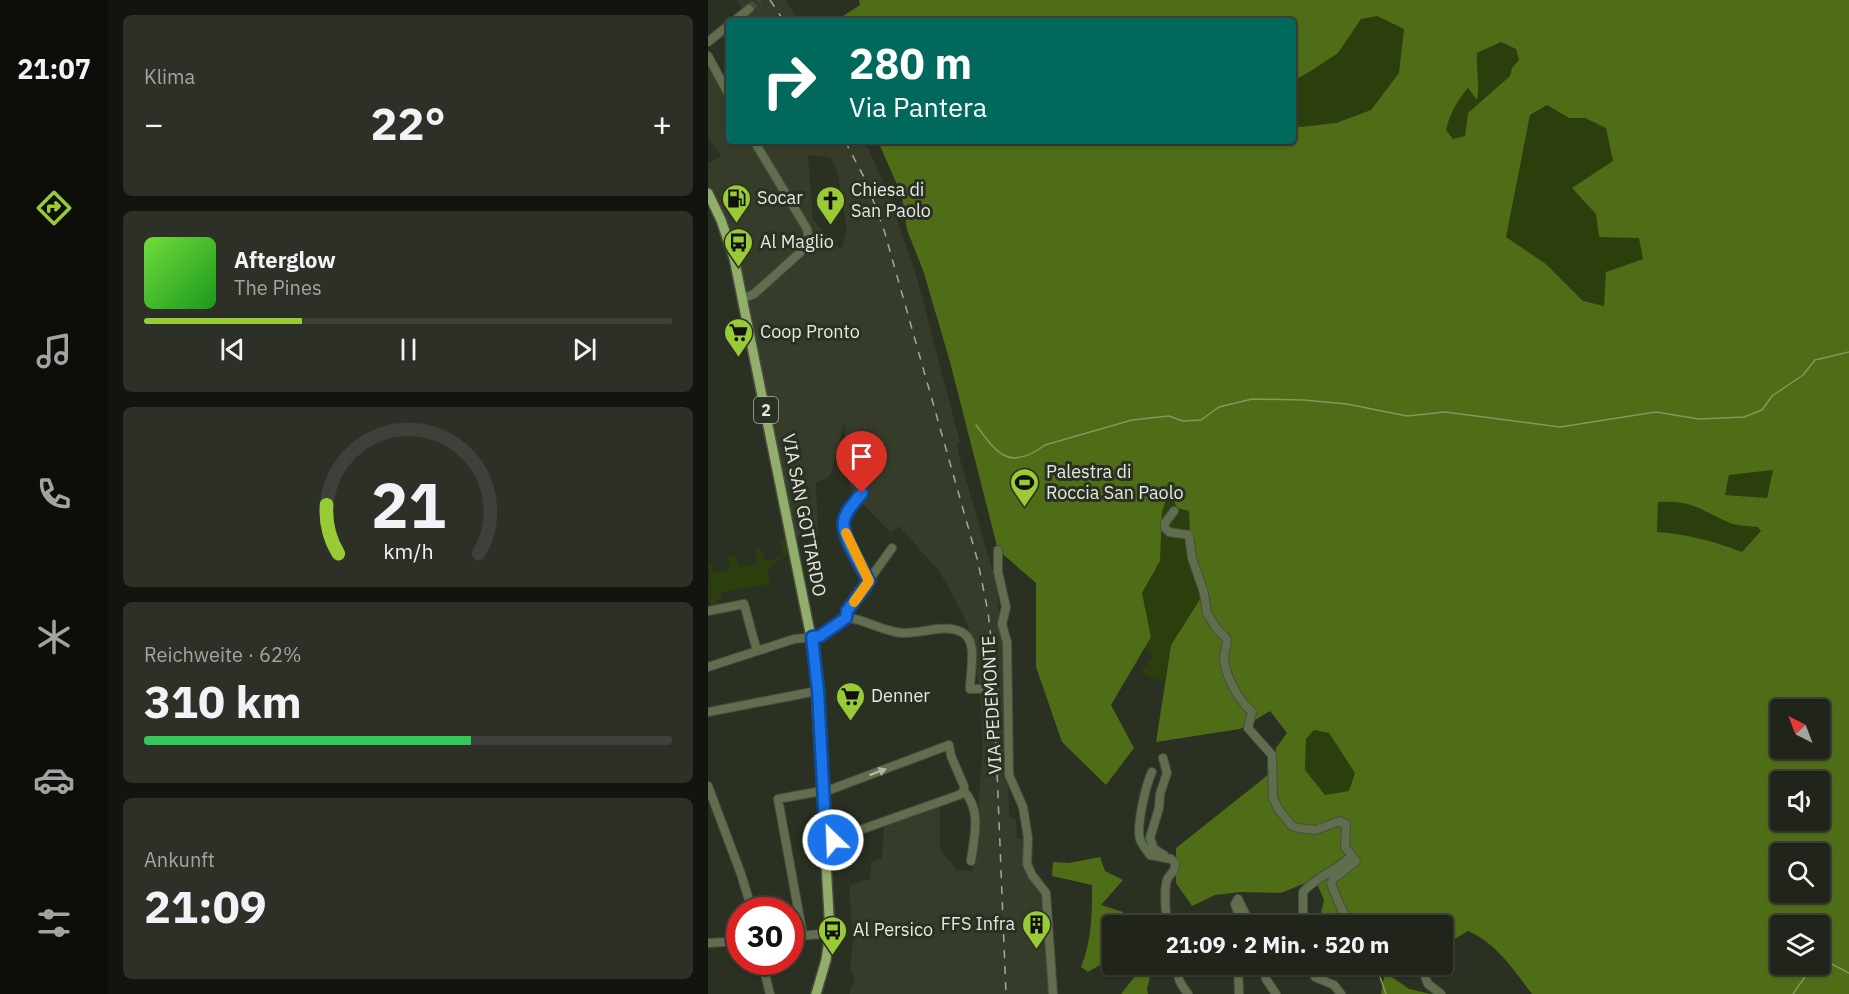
<!DOCTYPE html>
<html lang="de">
<meta charset="utf-8">
<style>
body{margin:0;font-family:"IBM Plex Sans",sans-serif;background:#2d3027;color:#f1f3f6;height:100vh;display:flex;flex-direction:column;font-size:22px;white-space:nowrap}
*{box-sizing:border-box;margin:0}
p{font-size:20px;color:#a2a4a2}
.icon{flex:none;width:33px;height:33px;fill:none;stroke:currentColor;stroke-width:2;stroke-linecap:round;stroke-linejoin:round}
.map{position:relative;flex:1;overflow:hidden}
.details{display:flex;flex-direction:column;gap:15px;padding:15px;background:#12140e;width:600px}
.details>*{flex:none}
.banner{position:absolute;left:18px;top:18px;width:570px;height:126px;border-radius:6px;box-shadow:0 2px 4px #0004,0 0 0 2px #3d4139;background:#00695c;color:#fff;overflow:hidden}
.needle{width:39px;rotate:318deg}
.buttons{position:absolute;left:1062px;top:699px;display:grid;gap:12px}
.buttons a{display:grid;place-items:center;width:60px;height:60px;border-radius:6px;background:#20241a;box-shadow:0 2px 4px #0004,0 0 0 2px #3d4139;font-size:30px}
.speed{position:absolute;left:18px;top:897px;display:flex;gap:12px;font-size:30px;font-weight:700;text-align:center}
.speed>*{display:grid;place-content:center;width:78px;height:78px;border-radius:50%;background:#20241a;box-shadow:0 2px 4px #0004,0 0 0 2px #3d4139;line-height:1}
.speed .limit{border:9px solid #d22;background:#fff;color:#111}
.pin{position:absolute;display:grid;place-items:center;width:51px;height:51px;color:#fff;margin:-62px -26px;border-radius:50% 50% 50% 0;rotate:-45deg;box-shadow:0 0 6px #0007}
.pin .icon{rotate:45deg}
.me{position:absolute;width:66px;margin:-33px;rotate:336deg;stroke-linejoin:round;filter:drop-shadow(0 0 4px #0008)}
.turn{display:flex;align-items:center;gap:21px;height:126px;padding:0 24px;font-size:27px}
.turn .icon{width:78px;height:78px;stroke-width:2.5}
.turn b{display:block;font-size:42px;line-height:51px}
.big{font-size:45px;font-weight:700;line-height:1.1}
.details .widget{flex:1;display:flex;flex-direction:column;justify-content:center;gap:9px;min-width:0;padding:0 21px;border-radius:9px;background:#2d3027}
.details .dial{align-items:center;gap:0}
.dial svg{height:156px;overflow:visible;fill:none;stroke:#3d4139;stroke-width:7;stroke-linecap:round;text-anchor:middle}
.dial text{fill:#f1f3f6;stroke:none}
.song{display:flex;align-items:center;gap:18px}
.cover{width:72px;height:72px;border-radius:9px;background:linear-gradient(135deg,hsl(100 70% 55%),hsl(120 70% 35%))}
.played{height:6px;border-radius:3px;background:linear-gradient(90deg,#98cb36 30%,#3d4139 30%)}
.keys{display:flex;justify-content:space-around;direction:ltr}
.heat{display:flex;justify-content:space-between;align-items:center;font-size:33px;direction:ltr}
.charge{height:9px;border-radius:4px;background:linear-gradient(90deg,#34c759 62%,#3d4139 0)}
.trip{position:absolute;left:394px;top:915px;width:351px;height:60px;border-radius:6px;background:#20241a;box-shadow:0 2px 4px #0004,0 0 0 2px #3d4139;font-weight:700;line-height:60px;text-align:center}
main{display:flex;flex:1;min-height:0}
.dock{display:flex;flex-direction:column;width:108px;justify-content:space-around;align-items:center;background:#0d0e0a;color:#a2a4a2}
.dock .icon{width:42px;height:42px}
.dock .selected{color:#98cb36}
.dock b{font-size:27px;color:#f1f3f6}
.map>svg:first-child{display:block}
.built{fill:#353d2a;fill-rule:evenodd}
.green{fill:#2d3e0d}
.forest{fill:#4f6c17;fill-rule:evenodd}
.lines{fill:none;stroke-linecap:round;stroke-linejoin:round}
.stream{stroke:#83985d;stroke-width:1.5}
.minor-tunnel{stroke:#464c3f;stroke-width:8;stroke-dasharray:8 4;stroke-linecap:butt}
.minor-casing{stroke:#484e41;stroke-width:10}
.major-casing{stroke:#484e41;stroke-width:12}
.minor{stroke:#606e4e;stroke-width:8}
.major{stroke:#92ae6b;stroke-width:9}
.rail{stroke:#a4a89e;stroke-width:1.5;stroke-dasharray:8 8;stroke-linecap:butt}
.oneway{fill:#b0b8a6}
.route-casing{stroke:#114b97;stroke-width:15}
.route{stroke:#1a73e8;stroke-width:10}
.slow{stroke:#f59e0b;stroke-width:10}
.labels{text-anchor:middle;stroke-width:6;stroke-linejoin:round;paint-order:stroke}
.shield{fill:#2a3022;stroke:#aeb2a8;stroke-width:1.5}
.shield-label{font-size:16px;font-weight:bold;fill:#e6e9e1}
.poi-label{font-size:18px;fill:#e6e9e1;stroke:#2a3022;text-anchor:start}
.street-label{font-size:18px;fill:#e6e9e1;stroke:#2a3022}
</style>
<main>
<nav class="dock">
<b>21:07</b>
<svg class="icon selected" aria-label="directions" viewBox="0 0 24 24"><path d="M12 3l9 9-9 9-9-9zM9 14v-3h6M13 9l2 2-2 2"/></svg>
<svg class="icon" aria-label="music" viewBox="0 0 24 24"><path d="M9 18V5l10-2v13"/><circle cx="6" cy="18" r="3"/><circle cx="16" cy="16" r="3"/></svg>
<svg class="icon" aria-label="phone" viewBox="0 0 24 24"><path d="M5 4h4l2 5-3 2q2 4 5 5l2-3 5 2v4C11 20 4 13 5 4z"/></svg>
<svg class="icon" aria-label="climate" viewBox="0 0 24 24"><path d="M12 3v18M4 7l16 10M4 17L20 7"/></svg>
<svg class="icon" aria-label="car" viewBox="0 0 24 24"><path d="M5 17H2v-5l4-1 3-4h7l3 4 3 1v5h-3M9 17h6M6 11h13"/><circle cx="7" cy="17" r="2"/><circle cx="17" cy="17" r="2"/></svg>
<svg class="icon" aria-label="filters" viewBox="0 0 24 24"><path d="M4 7h16M4 17h16"/><circle cx="9" cy="7" r="2"/><circle cx="15" cy="17" r="2"/></svg>
</nav>
<section class="details">
<div class="widget"><p>Klima</p>
<div class="heat"><a>−</a><b class="big">22°</b><a>+</a></div>
</div>
<div class="widget">
<div class="song"><i class="cover"></i><div><b>Afterglow</b><p>The Pines</p></div></div>
<div class="played"></div>
<div class="keys"><svg class="icon" aria-label="previous" viewBox="0 0 24 24"><path d="M18 5L8 12l10 7zM5 5v14"/></svg><svg class="icon" aria-label="pause" viewBox="0 0 24 24"><path d="M8 5v14M16 5v14"/></svg><svg class="icon" aria-label="next" viewBox="0 0 24 24"><path d="M6 5l10 7-10 7zM19 5v14"/></svg></div>
</div>
<div class="widget dial"><svg viewBox="0 0 100 80">
<path d="M14 69A42 42 0 1 1 86 69"/>
<path d="M14 69A42 42 0 0 1 8 44" stroke="#98cb36"/>
<text x="50" y="56" font-size="32" font-weight="700">21</text>
<text x="50" y="72" font-size="11">km/h</text>
</svg></div>
<div class="widget"><p>Reichweite · 62%</p><b class="big">310 km</b><div class="charge"></div></div>
<div class="widget"><p>Ankunft</p><b class="big">21:09</b></div>
</section>
<div class="map">
<svg width="1141" height="994" viewBox="0 0 1141 994">
<rect width="100%" height="100%" fill="#2a3022"/>
<path class="built" d="M29,0H77L91,21H41Z
M0,56L21,95V141H157L178,188L207,271L252,442L249,443L251,456L289,586L291,621L298,655L301,818L308,819L309,838L318,839L319,864L336,893L344,994H141L147,979L142,969L145,941L141,885L162,879L163,862L174,858L176,825L232,805V849L249,870L265,871L274,758V721L272,691L260,625L242,590L230,570L191,526L183,533L146,495L135,466L138,418L122,476L108,482L110,537L83,536L26,258L0,193V163L13,156L0,138ZM100,155L123,158L130,173L139,231L133,250L105,220Z"/>
<path class="green" d="M669,16L696,29L691,73L663,110L628,123L591,127L585,125V81L603,71L630,53L653,19Z
M792,42L808,49L811,60L804,68L802,76L760,113L757,136L745,139L738,130C742,113 749,101 760,88L768,99C772,85 768,69 769,53Z
M839,105L861,118H877L898,128L905,162L865,188L888,214L931,238L936,258L896,306L875,301L838,264L798,237L822,115Z
M1065,470L1059,498L1017,495L1021,475Z
M460,491L481,511L482,536L496,593L463,645L456,682L432,673L444,658L437,647L443,637L434,593L452,561L454,512Z
M950,502H973L992,507L1024,524L1050,527L1053,531L1034,552C1005,541 979,534 949,532Z
M78,539L82,552L60,570L62,584L13,592L14,599L9,600L10,607L5,608L2,602L3,595H0V579L4,594L0,565L3,564L5,573L22,570L20,558H14L28,555L31,567L49,564L47,550L53,548L57,561L75,557L72,543H68Z
M606,730L621,733L647,773L642,791L617,795L597,770L598,739Z"/>
<path class="forest" d="M151,0H1141V994H824C806,970 788,943 760,931L735,946V926L711,925L697,922L695,926L610,925L616,900L607,879L573,893L532,892L507,895L484,906L468,883V848L555,779L568,766V748L579,733L562,711L532,729L448,742L463,645L496,593L482,536L481,511L469,508L461,491L454,512L452,561L434,593L443,637L403,705L426,748L398,785L354,742L328,667V583L290,550L242,362L215,270L199,230L194,196L170,141H585V125L592,127L628,123L663,110L691,73L696,29L669,16L653,19L630,53L603,71L585,81V21H139L135,16L152,5ZM793,42L808,49L811,60L804,68L802,76L760,113L757,136L745,139L738,130C742,113 749,101 760,88L769,100C772,85 768,69 769,53ZM839,105L861,118H877L898,128L905,161L864,188L888,214L891,237L931,238L935,259L898,272L896,306L875,301L838,264L798,237L822,115ZM1065,470L1059,498L1017,495L1021,475ZM950,502C985,500 992,510 1022,523C1030,526 1041,526 1050,527L1053,531L1034,552C1005,541 979,534 949,532ZM1072,710H1112V748H1072ZM606,730L621,733L647,773L641,791L617,795L597,770L598,739ZM1072,782H1112V820H1072ZM1072,854H1112V892H1072ZM1072,926H1112V964H1072Z
M392,857L397,871L415,880L393,905L415,912L417,923L401,928L399,941L405,957L380,972L373,967C384,940 384,914 384,885L344,876L345,862L361,863Z
M677,972L701,989L723,994H673Z
M428,975L442,977L439,989L440,994H413Z"/>
<g class="lines">
<path class="stream" d="M268,425C290,455 302,471 337,445L424,420L461,416L475,421L493,420L511,407L544,399L596,400L639,404L699,416L737,412L852,427L948,412L991,419L1036,417L1054,410L1064,396L1095,375L1107,360L1141,352
M1112,961H1118L1141,973
M678,994L672,977L678,964
M1085,994L1106,964"/>
<path class="minor-tunnel" d="M41,9L51,0
M271,689H295"/>
<defs>
<path id="minor" d="M26,21L41,9
M0,42L21,25
M0,56L21,95
M34,299L46,294L96,249L101,240L99,229L46,141
M154,493C148,501 138,510 136,520C132,534 154,568 161,581
M466,511L457,523V528L461,532L481,535L484,558L496,593L499,613L508,628L519,639C520,645 516,651 516,657C517,677 530,699 544,712L540,728L564,755L565,798L571,810L584,826L590,828L607,830L632,821L638,824L637,847L648,861L625,879L623,884L641,926
M290,550V572L298,607L294,624L299,642L301,775L315,807L320,838L319,864L324,875L338,893L345,994
M0,611L36,604L49,651
M138,618L139,611L184,548
M0,667L86,639L108,637L134,620L142,618C160,621 177,632 195,633C206,633 217,631 228,629C275,624 263,657 262,689H271
M0,712L109,691
M455,758L459,773L452,794L451,808L442,838L446,849L456,855
M444,772C438,784 428,827 432,839C433,844 439,850 442,855L463,859L467,863C468,872 462,873 459,880C456,889 457,918 461,926
M0,786L33,874L44,910
M118,842L251,795L256,791
M531,926V915L527,904L530,899L543,926
M595,926V892C609,876 629,871 643,856
M681,926H703
M95,936L70,799L124,789L241,745L243,756L256,786V791C274,811 266,837 263,861
M82,937L122,933
M0,943L32,941
M54,962L62,994
M475,964C466,977 472,983 480,994
M530,964L531,994
M554,964L558,979L568,994
M604,964L607,977L626,985L633,994
M712,964L720,984L733,994"/>
<path id="major" d="M0,193L13,220L26,258L106,652L122,933L118,960L108,994"/>
</defs>
<use href="#minor" class="minor-casing"/>
<use href="#major" class="major-casing"/>
<use href="#minor" class="minor"/>
<use href="#major" class="major"/>
<path class="rail" d="M62,0L76,21
M137,141L158,181L176,230L270,562L280,612L284,647L298,994"/>
</g>
<defs><path id="oneway-solid" d="M-6-.8H1V-3.2L6.5 0L1 3.2V.8H-6Z" transform="scale(1.5)"/></defs>
<use class="oneway" href="#oneway-solid" transform="translate(170 772) rotate(-21)"/>
<g class="lines">
<defs>
<path id="route" d="M125,840L118,842L110,691L104,637L112,636L138,618L139,611L161,581C154,568 132,534 136,520C138,510 148,501 154,493"/>
</defs>
<use href="#route" class="route-casing"/>
<use href="#route" class="route"/>
<path class="slow" d="M138,533L161,581L146,602"/>
</g>
<defs>
<symbol id="fuel-pin" viewBox="-11 -11 22 30"><path d="M0 17L-7.5 6A9.5 9.5 0 1 1 7.5 6Z" fill="#98cb36" stroke="#2a3022"/><path d="M-5.5-6h7V0h2V4h1.3V-2.5L3-4.5l.8-.8L6-3V5H2.5V1h-1V6h-7ZM-4.2-4.7v3.2H.2V-4.7Z" fill="#111"/></symbol>
<symbol id="church-pin" viewBox="-11 -11 22 30"><path d="M0 17L-7.5 6A9.5 9.5 0 1 1 7.5 6Z" fill="#98cb36" stroke="#2a3022"/><path d="M-1.2-6h2.4v3.5h3.3v2.4h-3.3V6h-2.4V-.1h-3.3v-2.4h3.3Z" fill="#111"/></symbol>
<symbol id="bus-pin" viewBox="-11 -11 22 30"><path d="M0 17L-7.5 6A9.5 9.5 0 1 1 7.5 6Z" fill="#98cb36" stroke="#2a3022"/><path d="M-5-6H5V4H4V6H2V4H-2V6H-4V4H-5ZM-3.5-4V0h7V-4ZM-3.5 1.2v1.5H-2V1.2ZM2 1.2v1.5H3.5V1.2Z" fill="#111"/></symbol>
<symbol id="supermarket-pin" viewBox="-11 -11 22 30"><path d="M0 17L-7.5 6A9.5 9.5 0 1 1 7.5 6Z" fill="#98cb36" stroke="#2a3022"/><path d="M-6-5.5h2.5l.6 2H6L4.5 2H-2.5L-4.4-4H-6ZM-1.5 3.2a1.3 1.3 0 1 0 .1 0ZM3 3.2a1.3 1.3 0 1 0 .1 0Z" fill="#111"/></symbol>
<symbol id="stadium-pin" viewBox="-11 -11 22 30"><path d="M0 17L-7.5 6A9.5 9.5 0 1 1 7.5 6Z" fill="#98cb36" stroke="#2a3022"/><path d="M0-5a6.5 5 0 1 0 0 10a6.5 5 0 1 0 0-10ZM-3.5-1.8h7v3.6h-7Z" fill="#111"/></symbol>
<symbol id="building-pin" viewBox="-11 -11 22 30"><path d="M0 17L-7.5 6A9.5 9.5 0 1 1 7.5 6Z" fill="#98cb36" stroke="#2a3022"/><path d="M-4-6H4V6H1V3H-1V6H-4ZM-2.5-4.3h1.7v1.8h-1.7ZM.8-4.3h1.7v1.8H.8ZM-2.5-1h1.7V.8h-1.7ZM.8-1h1.7V.8H.8Z" fill="#111"/></symbol>
</defs>
<g fill-rule="evenodd">
<use href="#fuel-pin" x="12" y="182" width="33" height="45"/>
<use href="#church-pin" x="106" y="184" width="33" height="45"/>
<use href="#bus-pin" x="14" y="226" width="33" height="45"/>
<use href="#supermarket-pin" x="14" y="316" width="33" height="45"/>
<use href="#stadium-pin" x="300" y="466" width="33" height="45"/>
<use href="#supermarket-pin" x="126" y="680" width="33" height="45"/>
<use href="#building-pin" x="312" y="908" width="33" height="45"/>
<use href="#bus-pin" x="108" y="914" width="33" height="45"/>
</g>
<g class="labels">
<rect class="shield" x="46" y="397" width="24" height="26" rx="4.5"/>
<g class="shield-label">
<text x="58" y="416">2</text>
</g>
<g class="poi-label">
<text x="143" y="196">Chiesa di<tspan x="143" dy="21">San Paolo</tspan></text>
<text x="49" y="204">Socar</text>
<text x="52" y="248">Al Maglio</text>
<text x="52" y="338">Coop Pronto</text>
<text x="338" y="478">Palestra di<tspan x="338" dy="21">Roccia San Paolo</tspan></text>
<text x="163" y="702">Denner</text>
<text x="307" y="930" text-anchor="end">FFS Infra</text>
<text x="145" y="936">Al Persico</text>
</g>
<g class="street-label">
<text transform="translate(96 515) rotate(79)" y="6">VIA SAN GOTTARDO</text>
<text transform="translate(284 705) rotate(-93)" y="6">VIA PEDEMONTE</text>
</g>
</g>
</svg>
<div class="buttons">
<a><svg class="needle" viewBox="-14 -14 28 28"><path d="M0-13l5 13h-10z" fill="#e53935"/><path d="M0 13l5-13h-10z" fill="#a2a4a2"/></svg></a>
<a><svg class="icon" aria-label="sound" viewBox="0 0 24 24"><path d="M4 9h4l5-4v14l-5-4H4zM17 9q2 3 0 6"/></svg></a>
<a><svg class="icon" aria-label="search" viewBox="0 0 24 24"><circle cx="10" cy="10" r="6"/><path d="M15 15l6 6"/></svg></a>
<a><svg class="icon" aria-label="layers" viewBox="0 0 24 24"><path d="M12 4l9 5-9 5-9-5zM3 14l9 5 9-5"/></svg></a>
</div>
<div class="speed"><div class="limit">30</div></div>
<div class="pin" style="left:154px;top:493px;background:#d93025"><svg class="icon" aria-label="arrive" viewBox="0 0 24 24"><path d="M6 21V4h12l-3 4 3 4H6"/></svg></div>
<svg class="me" style="left:125px;top:840px" viewBox="-20 -20 40 40"><circle r="17" fill="#1a73e8" stroke="#fff" stroke-width="3"/><path d="M0-11L8 9 0 5-8 9z" fill="#fff"/></svg>
<div class="trip">21:09 · 2 Min. · 520 m</div>
<div class="banner">
<div class="turn"><svg class="icon" aria-label="right" viewBox="0 0 24 24"><path d="M7 20v-9h11M14 6l5 5-5 5"/></svg><div><b>280 m</b>Via Pantera</div></div>
</div>
</div>
</main>
